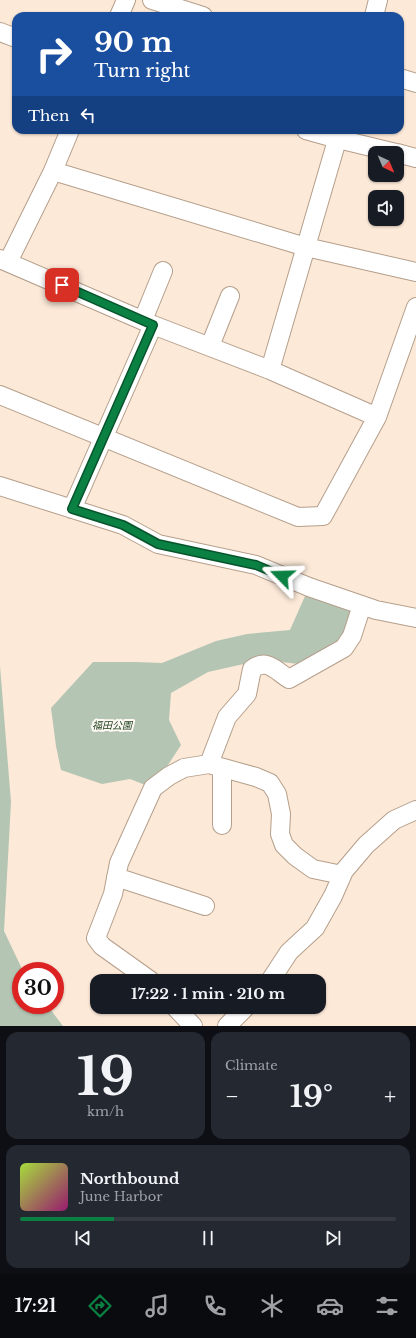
<!DOCTYPE html>
<meta charset="utf-8">
<style>
body{margin:0;font-family:"Libre Baskerville","Noto Sans JP",serif;background:#242831;color:#f1f3f6;height:100vh;display:flex;flex-direction:column;font-size:15px;white-space:nowrap}
*{box-sizing:border-box;margin:0}
p{font-size:13px;color:#9ea1a6}
.icon{flex:none;width:22px;height:22px;fill:none;stroke:currentColor;stroke-width:2;stroke-linecap:round;stroke-linejoin:round}
.map{position:relative;height:1026px;overflow:hidden}
.side{display:flex;flex-direction:column;gap:6px;padding:6px;background:#0d0f14;flex:1}
.side>*{flex:none}
.hud{position:absolute;left:12px;top:12px;width:392px;height:122px;border-radius:12px;box-shadow:0 1px 3px #0004;background:#1a4fa0;color:#fff;overflow:hidden}
.needle{width:26px;rotate:136deg}
.tools{position:absolute;left:368px;top:146px;display:grid;gap:8px}
.tools a{display:grid;place-items:center;width:36px;height:36px;border-radius:8px;background:#171b24;box-shadow:0 1px 3px #0004;font-size:20px}
.speed{position:absolute;left:12px;top:962px;display:flex;gap:8px;font-size:20px;font-weight:700;text-align:center}
.speed>*{display:grid;place-content:center;width:52px;height:52px;border-radius:50%;background:#171b24;box-shadow:0 1px 3px #0004;line-height:1}
.speed .limit{border:6px solid #d22;background:#fff;color:#111}
.pin{position:absolute;display:grid;place-items:center;width:34px;height:34px;color:#fff;margin:-17px;border-radius:8px;box-shadow:0 2px 6px #0006}
.me{position:absolute;width:44px;margin:-22px;rotate:292deg;stroke-linejoin:round;filter:drop-shadow(0 0 3px #0008)}
.turn{display:flex;align-items:center;gap:14px;height:84px;padding:0 16px;font-size:18px}
.turn .icon{width:52px;height:52px;stroke-width:2.5}
.turn b{display:block;font-size:28px;line-height:34px}
.then{display:flex;align-items:center;height:38px;padding:0 16px;background:#0003;gap:8px;font-size:15px}
.big{font-size:30px;font-weight:700;line-height:1.1}
.side .card{flex:1;display:flex;flex-direction:column;justify-content:center;gap:6px;min-width:0;padding:0 14px;border-radius:12px;background:#242831}
.side .dial{align-items:center;gap:0}
.dial b{font-size:52px;line-height:1}
.song{display:flex;align-items:center;gap:12px}
.cover{width:48px;height:48px;border-radius:6px;background:linear-gradient(135deg,hsl(80 70% 55%),hsl(320 70% 35%))}
.played{height:4px;border-radius:2px;background:linear-gradient(90deg,#0b8043 25%,#363941 25%)}
.keys{display:flex;justify-content:space-around;direction:ltr}
.heat{display:flex;justify-content:space-between;align-items:center;font-size:22px;direction:ltr}
.side .tiles{flex:1;display:grid;gap:6px;grid-template-columns:1fr 1fr}
.card:last-child{grid-column:span 2}
.trip{position:absolute;left:90px;top:974px;width:236px;height:40px;border-radius:12px;background:#171b24;box-shadow:0 1px 3px #0004;font-weight:700;line-height:40px;text-align:center}
.tabs{display:flex;height:64px;justify-content:space-around;align-items:center;background:#090b0e;color:#9ea1a6}
.tabs .icon{width:28px;height:28px}
.tabs .selected{color:#0b8043}
.tabs b{font-size:18px;color:#f1f3f6}
.map>svg:first-child{display:block}
.green{fill:#b4c5b3}
.lines{fill:none;stroke-linecap:round;stroke-linejoin:round}
.minor-casing{stroke:#b59f8b;stroke-width:20}
.minor{stroke:#fff;stroke-width:18}
.route-casing{stroke:#07532c;stroke-width:10}
.route{stroke:#0b8043;stroke-width:7}
.labels{text-anchor:middle;stroke-width:4;stroke-linejoin:round;paint-order:stroke}
.park-label{font-size:10px;font-style:italic;fill:#1c3f1a;stroke:#fef9f5}
</style>
<div class="map">
<svg width="416" height="1026" viewBox="0 0 416 1026">
<rect width="100%" height="100%" fill="#fce9d8"/>
<path class="green" d="M309,587L357,603L345,642L309,665L262,660L208,672L171,693L169,720L181,745L153,788L130,779L102,784L61,770L56,746L51,708L93,662H135L162,663L216,641L247,634L290,630Z
M0,666L11,802L4,931L23,971H21V1005H47L63,1026H0Z"/>
<g class="lines">
<defs>
<path id="minor" d="M152,0L203,16
M119,16L126,0
M374,16L378,0
M0,32L16,38
M400,78L416,83
M306,130L338,139L396,153
M397,153L416,158
M53,171L306,247L416,272
M0,259L153,325L270,370L377,417
M8,262L53,171L70,130
M143,320L163,271
M210,346L230,296
M270,370L340,130
M0,395L298,517L323,516L377,417L416,307
M0,486L123,525L158,544L256,565L309,587L376,610L416,618
M72,509L153,325
M209,764L227,717L247,694L252,669C267,658 275,670 289,679L344,648L352,636L362,605
M222,768V825
M116,877L205,906
M151,981L102,946L96,938L113,894L119,863L153,788L169,776L184,768L209,764L256,777L270,783L277,794L281,814L280,834L284,845L295,856L313,869L342,875
M270,981L289,952L315,928L333,896L344,871L366,845L394,820L416,810
M175,1007L193,1026
M227,1026L246,1007"/>
</defs>
<use href="#minor" class="minor-casing"/>
<use href="#minor" class="minor"/>
</g>
<g class="lines">
<defs>
<path id="route" d="M62,285L153,325L72,509L123,525L158,544L256,565L282,576"/>
</defs>
<use href="#route" class="route-casing"/>
<use href="#route" class="route"/>
</g>
<g class="labels">
<g class="park-label">
<text x="112" y="729">福田公園</text>
</g>
</g>
</svg>
<div class="tools">
<a><svg class="needle" viewBox="-14 -14 28 28"><path d="M0-13l5 13h-10z" fill="#e53935"/><path d="M0 13l5-13h-10z" fill="#9ea1a6"/></svg></a>
<a><svg class="icon" aria-label="sound" viewBox="0 0 24 24"><path d="M4 9h4l5-4v14l-5-4H4zM17 9q2 3 0 6"/></svg></a>
</div>
<div class="speed"><div class="limit">30</div></div>
<div class="pin" style="left:62px;top:285px;background:#d93025"><svg class="icon" aria-label="arrive" viewBox="0 0 24 24"><path d="M6 21V4h12l-3 4 3 4H6"/></svg></div>
<svg class="me" style="left:282px;top:576px" viewBox="-20 -20 40 40"><path d="M0-17L14 15 0 8-14 15z" fill="#0b8043" stroke="#fff" stroke-width="4"/></svg>
<div class="trip">17:22 · 1 min · 210 m</div>
<div class="hud">
<div class="turn"><svg class="icon" aria-label="right" viewBox="0 0 24 24"><path d="M7 20v-9h11M14 6l5 5-5 5"/></svg><div><b>90 m</b>Turn right</div></div>
<div class="then">Then<svg class="icon" aria-label="left" viewBox="0 0 24 24"><path d="M17 20v-9H6M10 6l-5 5 5 5"/></svg></div>
</div>
</div>
<section class="side">
<div class="tiles">
<div class="card dial"><b>19</b><p>km/h</p></div>
<div class="card"><p>Climate</p>
<div class="heat"><a>−</a><b class="big">19°</b><a>+</a></div>
</div>
<div class="card">
<div class="song"><i class="cover"></i><div><b>Northbound</b><p>June Harbor</p></div></div>
<div class="played"></div>
<div class="keys"><svg class="icon" aria-label="previous" viewBox="0 0 24 24"><path d="M18 5L8 12l10 7zM5 5v14"/></svg><svg class="icon" aria-label="pause" viewBox="0 0 24 24"><path d="M8 5v14M16 5v14"/></svg><svg class="icon" aria-label="next" viewBox="0 0 24 24"><path d="M6 5l10 7-10 7zM19 5v14"/></svg></div>
</div>
</div>
</section>
<nav class="tabs">
<b>17:21</b>
<svg class="icon selected" aria-label="directions" viewBox="0 0 24 24"><path d="M12 3l9 9-9 9-9-9zM9 14v-3h6M13 9l2 2-2 2"/></svg>
<svg class="icon" aria-label="music" viewBox="0 0 24 24"><path d="M9 18V5l10-2v13"/><circle cx="6" cy="18" r="3"/><circle cx="16" cy="16" r="3"/></svg>
<svg class="icon" aria-label="phone" viewBox="0 0 24 24"><path d="M5 4h4l2 5-3 2q2 4 5 5l2-3 5 2v4C11 20 4 13 5 4z"/></svg>
<svg class="icon" aria-label="climate" viewBox="0 0 24 24"><path d="M12 3v18M4 7l16 10M4 17L20 7"/></svg>
<svg class="icon" aria-label="car" viewBox="0 0 24 24"><path d="M5 17H2v-5l4-1 3-4h7l3 4 3 1v5h-3M9 17h6M6 11h13"/><circle cx="7" cy="17" r="2"/><circle cx="17" cy="17" r="2"/></svg>
<svg class="icon" aria-label="filters" viewBox="0 0 24 24"><path d="M4 7h16M4 17h16"/><circle cx="9" cy="7" r="2"/><circle cx="15" cy="17" r="2"/></svg>
</nav>
